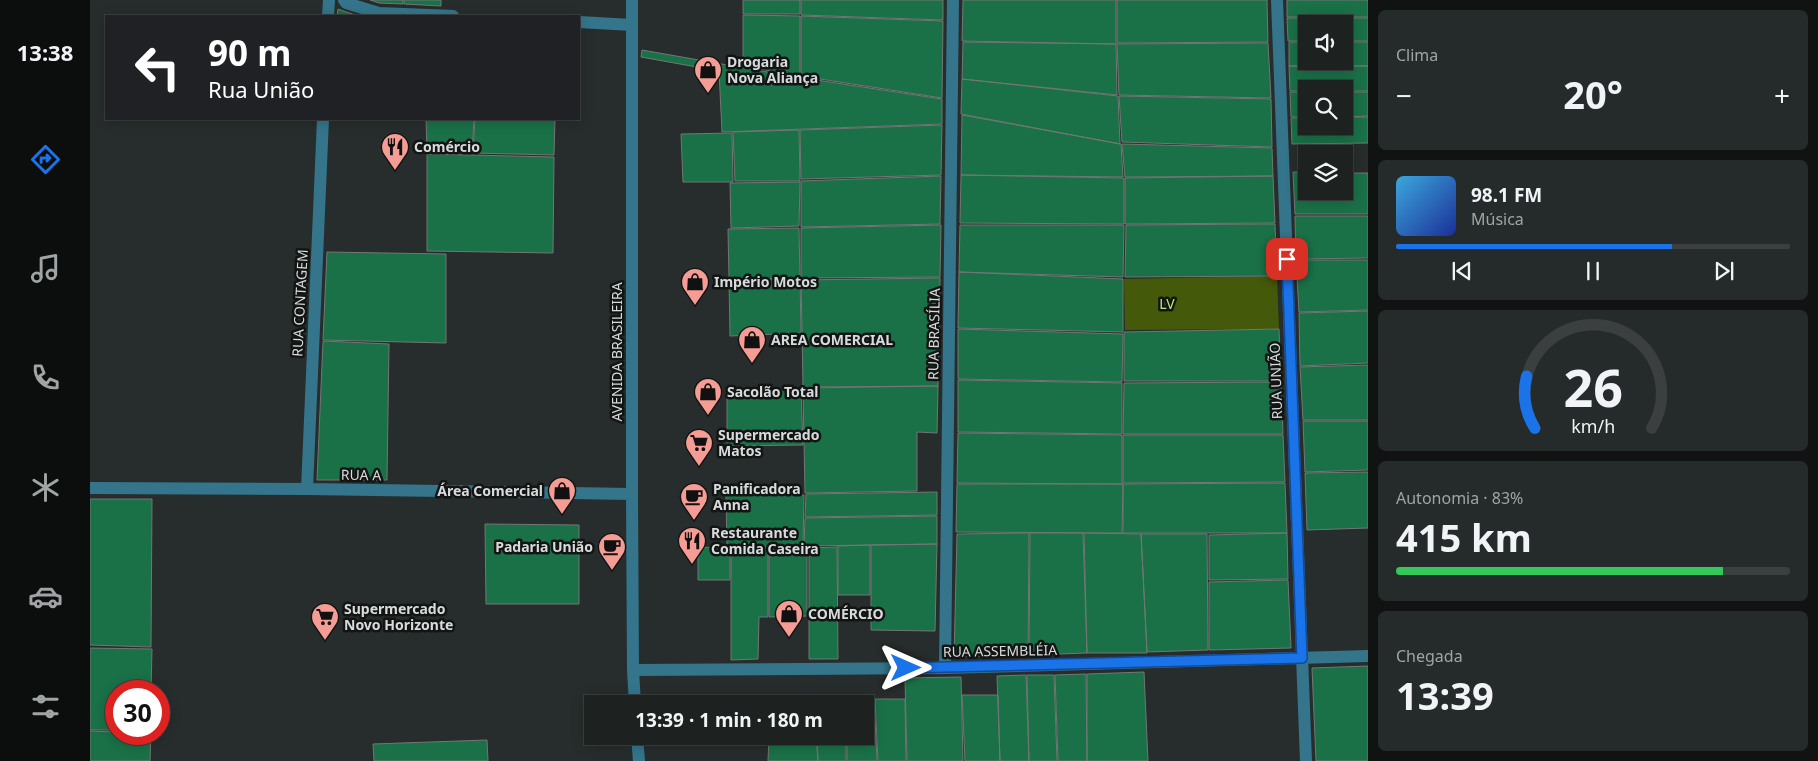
<!DOCTYPE html>
<html lang="pt">
<meta charset="utf-8">
<style>
body{margin:0;font-family:"Noto Sans",sans-serif;background:#252a2a;color:#f1f3f6;height:100vh;display:flex;flex-direction:column;font-size:19px;white-space:nowrap}
*{box-sizing:border-box;margin:0}
p{font-size:16px;color:#a0a4a5}
.icon{flex:none;width:28px;height:28px;fill:none;stroke:currentColor;stroke-width:2;stroke-linecap:round;stroke-linejoin:round}
.map{position:relative;flex:1;overflow:hidden}
.drawer{display:flex;flex-direction:column;gap:10px;padding:10px;background:#101312;width:450px}
.drawer>*{flex:none}
.hud{position:absolute;left:15px;top:15px;width:475px;height:105px;border-radius:0px;box-shadow:0 2px 12px #0003,0 0 0 1px #3b3f3f;background:#202124;color:#fff;overflow:hidden}
.controls{position:absolute;left:1208px;top:15px;display:grid;gap:10px}
.controls a{display:grid;place-items:center;width:55px;height:55px;border-radius:0px;background:#1d2221;box-shadow:0 2px 12px #0003,0 0 0 1px #3b3f3f;font-size:25px}
.speed{position:absolute;left:15px;top:680px;display:flex;gap:10px;font-size:25px;font-weight:700;text-align:center}
.speed>*{display:grid;place-content:center;width:65px;height:65px;border-radius:50%;background:#1d2221;box-shadow:0 2px 12px #0003,0 0 0 1px #3b3f3f;line-height:1}
.speed .limit{border:8px solid #d22;background:#fff;color:#111}
.pin{position:absolute;display:grid;place-items:center;width:42px;height:42px;color:#fff;margin:-21px;border-radius:10px;box-shadow:0 2px 8px #0006}
.me{position:absolute;width:55px;margin:-28px;rotate:90deg;stroke-linejoin:round;filter:drop-shadow(0 0 4px #0008)}
.turn{display:flex;align-items:center;gap:18px;height:105px;padding:0 20px;font-size:22px}
.turn .icon{width:65px;height:65px;stroke-width:2.5}
.turn b{display:block;font-size:35px;line-height:42px}
.big{font-size:38px;font-weight:700;line-height:1.1}
.drawer .widget{flex:1;display:flex;flex-direction:column;justify-content:center;gap:8px;min-width:0;padding:0 18px;border-radius:8px;background:#252a2a}
.drawer .dial{align-items:center;gap:0}
.dial svg{height:130px;overflow:visible;fill:none;stroke:#3b3f3f;stroke-width:7;stroke-linecap:round;text-anchor:middle}
.dial text{fill:#f1f3f6;stroke:none}
.song{display:flex;align-items:center;gap:15px}
.cover{width:60px;height:60px;border-radius:8px;background:linear-gradient(135deg,hsl(200 70% 55%),hsl(230 70% 35%))}
.played{height:5px;border-radius:2px;background:linear-gradient(90deg,#1a73e8 70%,#3b3f3f 70%)}
.keys{display:flex;justify-content:space-around;direction:ltr}
.heat{display:flex;justify-content:space-between;align-items:center;font-size:28px;direction:ltr}
.charge{height:8px;border-radius:4px;background:linear-gradient(90deg,#34c759 83%,#3b3f3f 0)}
.trip{position:absolute;left:494px;top:695px;width:290px;height:50px;border-radius:0px;background:#1d2221;box-shadow:0 2px 12px #0003,0 0 0 1px #3b3f3f;font-weight:700;line-height:50px;text-align:center}
main{display:flex;flex:1;min-height:0}
.tab-bar{display:flex;flex-direction:column;width:90px;justify-content:space-around;align-items:center;background:#0c0e0d;color:#a0a4a5}
.tab-bar .icon{width:35px;height:35px}
.tab-bar .on{color:#1a73e8}
.tab-bar b{font-size:22px;color:#f1f3f6}
.map>svg:first-child{display:block}
.green{fill:#45590a}
.building{fill:#1a7147;stroke:#727774}
.lines{fill:none;stroke-linecap:round;stroke-linejoin:round}
.minor{stroke:#34758b;stroke-width:12}
.route-casing{stroke:#114b97;stroke-width:12}
.route{stroke:#1a73e8;stroke-width:9}
.labels{text-anchor:middle;stroke-width:5;stroke-linejoin:round;paint-order:stroke}
.poi-label{font-size:14px;font-weight:bold;fill:#d8dbdb;stroke:#121514;text-anchor:start}
.street-label{font-size:14px;fill:#d8dbdb;stroke:#121514}
.park-label{font-size:14px;fill:#c3e57e;stroke:#121514}
</style>
<main>
<nav class="tab-bar">
<b>13:38</b>
<svg class="icon on" aria-label="directions" viewBox="0 0 24 24"><path d="M12 3l9 9-9 9-9-9zM9 14v-3h6M13 9l2 2-2 2"/></svg>
<svg class="icon" aria-label="music" viewBox="0 0 24 24"><path d="M9 18V5l10-2v13"/><circle cx="6" cy="18" r="3"/><circle cx="16" cy="16" r="3"/></svg>
<svg class="icon" aria-label="phone" viewBox="0 0 24 24"><path d="M5 4h4l2 5-3 2q2 4 5 5l2-3 5 2v4C11 20 4 13 5 4z"/></svg>
<svg class="icon" aria-label="climate" viewBox="0 0 24 24"><path d="M12 3v18M4 7l16 10M4 17L20 7"/></svg>
<svg class="icon" aria-label="car" viewBox="0 0 24 24"><path d="M5 17H2v-5l4-1 3-4h7l3 4 3 1v5h-3M9 17h6M6 11h13"/><circle cx="7" cy="17" r="2"/><circle cx="17" cy="17" r="2"/></svg>
<svg class="icon" aria-label="filters" viewBox="0 0 24 24"><path d="M4 7h16M4 17h16"/><circle cx="9" cy="7" r="2"/><circle cx="15" cy="17" r="2"/></svg>
</nav>
<div class="map">
<svg width="1278" height="761" viewBox="0 0 1278 761">
<rect width="100%" height="100%" fill="#272d2c"/>
<path class="green" d="M1187,276L1189,329L1035,330L1034,279Z"/>
<path class="building" d="M280,0H313V4L289,3Z
M314,0H351V6L314,4Z
M653,0H710V14H653Z
M711,0H853V20L711,15Z
M873,0H1026V44L872,41Z
M1027,0H1177L1178,42L1027,43Z
M1197,0H1278V17H1197Z
M248,9L268,16H247Z
M653,15L710,16V76L653,66Z
M711,16L853,21L852,98L711,76Z
M1197,18H1278V41H1254V24H1216V41H1198Z
M873,42L1026,44L1027,95L872,79Z
M1199,42H1216V61H1254V42H1278V66H1199Z
M1178,43L1181,98L1029,95L1027,44Z
M552,50L700,76L852,99V124L632,132L629,71L551,57Z
M1199,66H1278V91H1254V89H1216V91H1200Z
M872,79L1028,96L1030,144L871,114Z
M1200,92H1216V117H1201Z
M1254,92H1278V116L1254,117Z
M1029,96L1181,99L1182,147L1032,142Z
M872,115L1031,144L1033,177L871,175Z
M1254,117H1278V143L1202,144L1201,118H1216V126H1254Z
M336,119H384L382,152H337Z
M385,119H465L464,155L383,153Z
M852,125L851,175L711,179L710,130Z
M709,130L710,181H645L643,132Z
M642,133L643,182H593L591,134Z
M1032,144L1182,148L1183,176L1035,177Z
M337,154L464,157L463,253L337,251Z
M1203,172H1216V191H1254V173H1278V214H1205Z
M871,175L1034,178V224L870,223Z
M851,176L850,224L711,227V181Z
M1183,176L1185,223L1035,224V178Z
M710,182L709,226L641,228L640,183Z
M1205,216H1278V258L1206,259Z
M1185,224L1187,276L1035,277L1036,225Z
M851,225L850,277L711,278V228Z
M870,225H1034L1033,277L869,272Z
M709,228L710,278L639,279L638,229Z
M237,252L356,254V343L233,340Z
M1206,260H1278V310L1209,312Z
M869,272L1033,279V332L868,328Z
M850,278L848,386L713,387L711,280Z
M710,279L711,333L640,336L639,280Z
M1278,311V363L1210,366L1209,313Z
M868,329L1033,334L1032,382L868,379Z
M1189,329L1191,381H1034V332Z
M233,341L299,344L297,480H227Z
M1278,365V420H1213L1210,367Z
M868,380L1032,383V434L868,432Z
M1191,382L1193,434H1033L1034,383Z
M848,386L847,433L827,432V491L715,493L713,388Z
M711,390L713,445L637,446V391Z
M1213,421H1278V470L1215,472Z
M868,433L1032,435V484L867,483Z
M1033,435H1193L1195,482L1033,483Z
M1278,472V528L1217,530L1215,473Z
M1195,483L1197,533H1033V484Z
M867,484H1033L1032,533L866,532Z
M847,492V515L715,517L716,494Z
M636,495H714L713,546L637,547Z
M0,499H62L61,647L0,645Z
M847,516V544L714,546L715,518Z
M395,524L489,525V604H396Z
M939,533L938,655L864,657L867,534Z
M940,533H993L997,653L939,655Z
M994,533L1051,534L1057,653H997Z
M1197,533L1198,579L1119,580V535Z
M1051,534H1117L1118,650L1057,652Z
M847,544L845,631L781,630V545Z
M780,545V595H748V546Z
M608,547L640,548V580H608Z
M641,547L678,548V617H669L668,659L641,660Z
M679,547H717V616L679,617Z
M747,547L748,659H719V548Z
M1198,580L1201,648L1119,650V582Z
M0,648L62,649L61,691H26V730H0Z
M1278,666V761H1226L1222,668Z
M1054,672L1058,761H997V674Z
M996,674L997,761H968L965,675Z
M936,675L939,761H910L907,676Z
M937,675H964L967,761H939Z
M871,677L873,761H817L815,678Z
M872,695H908L910,761H875Z
M681,699H724L725,704H680Z
M725,699H755V704H726Z
M756,699H784L787,761H757V736H775V704H756Z
M785,699H815L816,761H788Z
M0,731L26,732V734H61L60,761H0Z
M679,736H726L728,761H678Z
M727,736H756V761H728Z
M397,740L398,761H284L283,744Z"/>
<g class="lines">
<path class="minor" d="M254,0L256,3L289,13L363,16
M542,0V494L543,670L545,704
M1187,0L1216,761
M238,16L239,0
M489,22L542,25
M0,488L217,489L542,494
M217,489L233,119
M855,668L863,0
M543,670L855,668L1278,656
M547,736L549,761"/>
</g>
<g class="lines">
<defs>
<path id="route" d="M816,668L1212,658L1197,259"/>
</defs>
<use href="#route" class="route-casing"/>
<use href="#route" class="route"/>
</g>
<defs>
<symbol id="shop-pin" viewBox="-11 -11 22 30"><path d="M0 17L-7.5 6A9.5 9.5 0 1 1 7.5 6Z" fill="#f59c94" stroke="#121514"/><path d="M-5-2.5h2.3a2.7 3.5 0 0 1 5.4 0H5L5.5 6h-11ZM-1.5-2.5h3a1.5 2.3 0 0 0-3 0Z" fill="#111"/></symbol>
<symbol id="restaurant-pin" viewBox="-11 -11 22 30"><path d="M0 17L-7.5 6A9.5 9.5 0 1 1 7.5 6Z" fill="#f59c94" stroke="#121514"/><path d="M-5-6h1v4h1v-4h1v4h1v-4h1v5L-1.5 .5V6h-2V.5L-5-1ZM5-6V6H3V1.5H1.5Q1.5-4 5-6Z" fill="#111"/></symbol>
<symbol id="supermarket-pin" viewBox="-11 -11 22 30"><path d="M0 17L-7.5 6A9.5 9.5 0 1 1 7.5 6Z" fill="#f59c94" stroke="#121514"/><path d="M-6-5.5h2.5l.6 2H6L4.5 2H-2.5L-4.4-4H-6ZM-1.5 3.2a1.3 1.3 0 1 0 .1 0ZM3 3.2a1.3 1.3 0 1 0 .1 0Z" fill="#111"/></symbol>
<symbol id="cafe-pin" viewBox="-11 -11 22 30"><path d="M0 17L-7.5 6A9.5 9.5 0 1 1 7.5 6Z" fill="#f59c94" stroke="#121514"/><path d="M-5.5-4.5H6V0H3Q3 3.5 0 3.5H-2.5Q-5.5 3.5-5.5 0ZM3-3.2v2h1.7v-2ZM-6 4.5H4V6H-6Z" fill="#111"/></symbol>
</defs>
<g fill-rule="evenodd">
<use href="#shop-pin" x="602" y="54" width="32" height="43"/>
<use href="#restaurant-pin" x="289" y="131" width="32" height="43"/>
<use href="#shop-pin" x="589" y="266" width="32" height="43"/>
<use href="#shop-pin" x="646" y="324" width="32" height="43"/>
<use href="#shop-pin" x="602" y="376" width="32" height="43"/>
<use href="#supermarket-pin" x="593" y="427" width="32" height="43"/>
<use href="#shop-pin" x="456" y="475" width="32" height="43"/>
<use href="#cafe-pin" x="588" y="481" width="32" height="43"/>
<use href="#restaurant-pin" x="586" y="525" width="32" height="43"/>
<use href="#cafe-pin" x="506" y="531" width="32" height="43"/>
<use href="#shop-pin" x="683" y="598" width="32" height="43"/>
<use href="#supermarket-pin" x="219" y="601" width="32" height="43"/>
</g>
<g class="labels">
<g class="poi-label">
<text x="637" y="67">Drogaria<tspan x="637" dy="16">Nova Aliança</tspan></text>
<text x="324" y="152">Comércio</text>
<text x="624" y="287">Império Motos</text>
<text x="681" y="345">AREA COMERCIAL</text>
<text x="637" y="397">Sacolão Total</text>
<text x="628" y="440">Supermercado<tspan x="628" dy="16">Matos</tspan></text>
<text x="623" y="494">Panificadora<tspan x="623" dy="16">Anna</tspan></text>
<text x="453" y="496" text-anchor="end">Área Comercial</text>
<text x="621" y="538">Restaurante<tspan x="621" dy="16">Comida Caseira</tspan></text>
<text x="503" y="552" text-anchor="end">Padaria União</text>
<text x="254" y="614">Supermercado<tspan x="254" dy="16">Novo Horizonte</tspan></text>
<text x="718" y="619">COMÉRCIO</text>
</g>
<g class="street-label">
<text transform="translate(210 303) rotate(-87)" y="5">RUA CONTAGEM</text>
<text transform="translate(844 334) rotate(-89)" y="5">RUA BRASÍLIA</text>
<text transform="translate(527 352) rotate(-90)" y="5">AVENIDA BRASILEIRA</text>
<text transform="translate(1186 381) rotate(-92)" y="5">RUA UNIÃO</text>
<text transform="translate(271 475) rotate(1)" y="5">RUA A</text>
<text transform="translate(910 651) rotate(-1)" y="5">RUA ASSEMBLÉIA</text>
</g>
<g class="park-label">
<text x="1077" y="309">LV</text>
</g>
</g>
</svg>
<div class="controls">
<a><svg class="icon" aria-label="sound" viewBox="0 0 24 24"><path d="M4 9h4l5-4v14l-5-4H4zM17 9q2 3 0 6"/></svg></a>
<a><svg class="icon" aria-label="search" viewBox="0 0 24 24"><circle cx="10" cy="10" r="6"/><path d="M15 15l6 6"/></svg></a>
<a><svg class="icon" aria-label="layers" viewBox="0 0 24 24"><path d="M12 4l9 5-9 5-9-5zM3 14l9 5 9-5"/></svg></a>
</div>
<div class="speed"><div class="limit">30</div></div>
<div class="pin" style="left:1197px;top:259px;background:#d93025"><svg class="icon" aria-label="arrive" viewBox="0 0 24 24"><path d="M6 21V4h12l-3 4 3 4H6"/></svg></div>
<svg class="me" style="left:816px;top:668px" viewBox="-20 -20 40 40"><path d="M0-17L14 15 0 8-14 15z" fill="#1a73e8" stroke="#fff" stroke-width="4"/></svg>
<div class="trip">13:39 · 1 min · 180 m</div>
<div class="hud">
<div class="turn"><svg class="icon" aria-label="left" viewBox="0 0 24 24"><path d="M17 20v-9H6M10 6l-5 5 5 5"/></svg><div><b>90 m</b>Rua União</div></div>
</div>
</div>
<section class="drawer">
<div class="widget"><p>Clima</p>
<div class="heat"><a>−</a><b class="big">20°</b><a>+</a></div>
</div>
<div class="widget">
<div class="song"><i class="cover"></i><div><b>98.1 FM</b><p>Música</p></div></div>
<div class="played"></div>
<div class="keys"><svg class="icon" aria-label="previous" viewBox="0 0 24 24"><path d="M18 5L8 12l10 7zM5 5v14"/></svg><svg class="icon" aria-label="pause" viewBox="0 0 24 24"><path d="M8 5v14M16 5v14"/></svg><svg class="icon" aria-label="next" viewBox="0 0 24 24"><path d="M6 5l10 7-10 7zM19 5v14"/></svg></div>
</div>
<div class="widget dial"><svg viewBox="0 0 100 80">
<path d="M14 69A42 42 0 1 1 86 69"/>
<path d="M14 69A42 42 0 0 1 9 37" stroke="#1a73e8"/>
<text x="50" y="56" font-size="32" font-weight="700">26</text>
<text x="50" y="72" font-size="11">km/h</text>
</svg></div>
<div class="widget"><p>Autonomia · 83%</p><b class="big">415 km</b><div class="charge"></div></div>
<div class="widget"><p>Chegada</p><b class="big">13:39</b></div>
</section>
</main>
